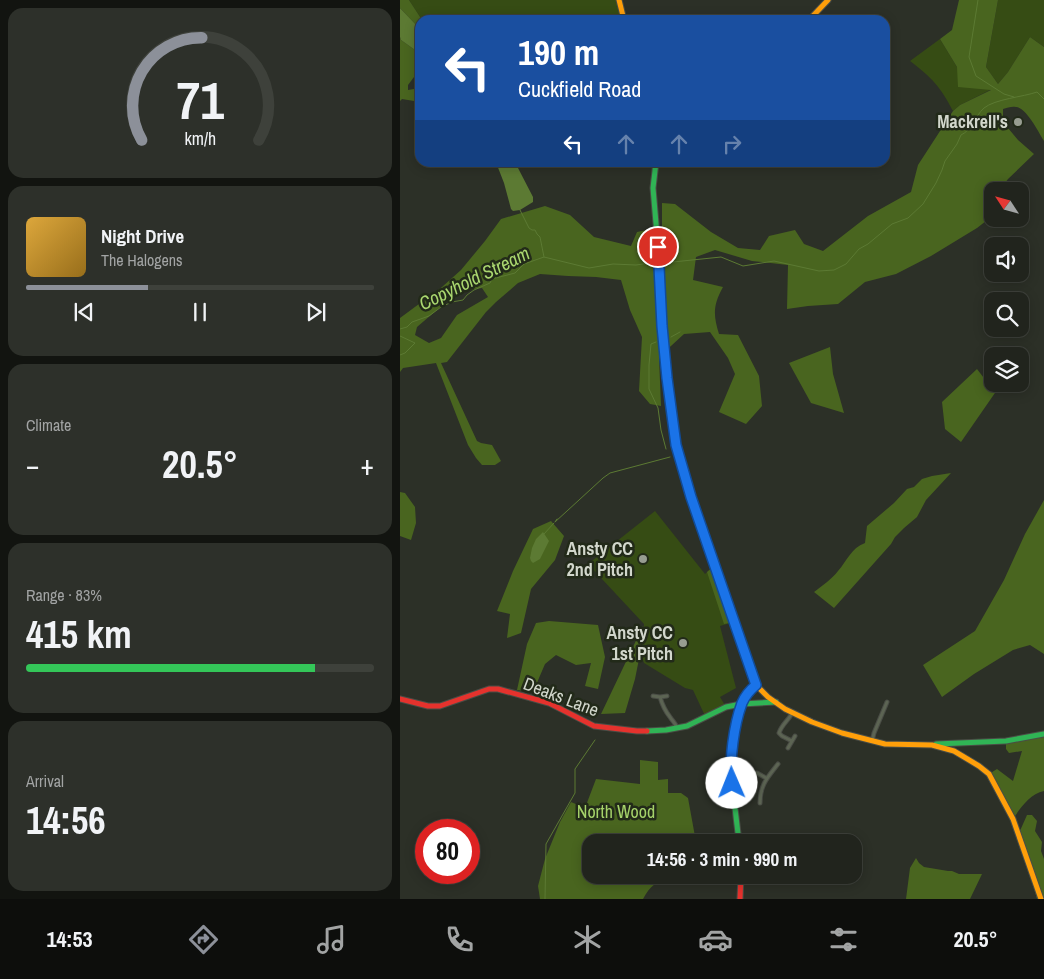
<!DOCTYPE html>
<meta charset="utf-8">
<style>
body{margin:0;font-family:"Archivo Narrow",sans-serif;background:#2d302a;color:#f1f3f6;height:100vh;display:flex;flex-direction:column;font-size:19px;white-space:nowrap}
*{box-sizing:border-box;margin:0}
p{font-size:16px;color:#a2a4a4}
.icon{flex:none;width:28px;height:28px;fill:none;stroke:currentColor;stroke-width:2;stroke-linecap:round;stroke-linejoin:round}
.map{position:relative;flex:1;overflow:hidden}
.drawer{display:flex;flex-direction:column;gap:8px;padding:8px;background:#121410;width:400px}
.drawer>*{flex:none}
.banner{position:absolute;left:15px;top:15px;width:475px;height:152px;border-radius:15px;box-shadow:0 2px 12px #0003,0 0 0 1px #3e413b;background:#1a4fa0;color:#fff;overflow:hidden}
.needle{width:32px;rotate:306deg}
.tools{position:absolute;left:584px;top:182px;display:grid;gap:10px}
.tools a{display:grid;place-items:center;width:45px;height:45px;border-radius:10px;background:#21241d;box-shadow:0 2px 12px #0003,0 0 0 1px #3e413b;font-size:25px}
.speed{position:absolute;left:15px;top:819px;display:flex;gap:10px;font-size:25px;font-weight:700;text-align:center}
.speed>*{display:grid;place-content:center;width:65px;height:65px;border-radius:50%;background:#21241d;box-shadow:0 2px 12px #0003,0 0 0 1px #3e413b;line-height:1}
.speed .limit{border:8px solid #d22;background:#fff;color:#111}
.pin{position:absolute;display:grid;place-items:center;width:42px;height:42px;color:#fff;margin:-21px;border:2px solid #fff;border-radius:50%;box-shadow:0 1px 5px #0007}
.me{position:absolute;width:55px;margin:-28px;rotate:359deg;stroke-linejoin:round;filter:drop-shadow(0 0 4px #0008)}
.turn{display:flex;align-items:center;gap:18px;height:105px;padding:0 20px;font-size:22px}
.turn .icon{width:65px;height:65px;stroke-width:2.5}
.turn b{display:block;font-size:35px;line-height:42px}
.lanes{display:flex;align-items:center;height:48px;padding:0 20px;background:#0003;justify-content:center;gap:25px;direction:ltr}
.lanes .off{opacity:.35}
.big{font-size:38px;font-weight:700;line-height:1.1}
.drawer .widget{flex:1;display:flex;flex-direction:column;justify-content:center;gap:8px;min-width:0;padding:0 18px;border-radius:15px;background:#2d302a}
.drawer .dial{align-items:center;gap:0}
.dial svg{height:130px;overflow:visible;fill:none;stroke:#3e413b;stroke-width:7;stroke-linecap:round;text-anchor:middle}
.dial text{fill:#f1f3f6;stroke:none}
.song{display:flex;align-items:center;gap:15px}
.cover{width:60px;height:60px;border-radius:8px;background:linear-gradient(135deg,hsl(40 70% 55%),hsl(40 70% 35%))}
.played{height:5px;border-radius:2px;background:linear-gradient(90deg,#8c9099 35%,#3e413b 35%)}
.keys{display:flex;justify-content:space-around;direction:ltr}
.heat{display:flex;justify-content:space-between;align-items:center;font-size:28px;direction:ltr}
.charge{height:8px;border-radius:4px;background:linear-gradient(90deg,#34c759 83%,#3e413b 0)}
.trip{position:absolute;left:182px;top:834px;width:280px;height:50px;border-radius:15px;background:#21241d;box-shadow:0 2px 12px #0003,0 0 0 1px #3e413b;font-weight:700;line-height:50px;text-align:center}
.tab-bar{display:flex;height:80px;justify-content:space-around;align-items:center;background:#0d0e0c;color:#a2a4a4}
.tab-bar .icon{width:35px;height:35px}
.tab-bar .selected{color:#8c9099}
.tab-bar b{font-size:22px;color:#f1f3f6}
main{display:flex;flex:1;min-height:0}
.map>svg:first-child{display:block}
.green{fill:#364c14}
.forest{fill:#49651f;fill-rule:evenodd}
.water{fill:#5c7a33}
.lines{fill:none;stroke-linecap:round;stroke-linejoin:round}
.stream{stroke:#5c7a33;stroke-width:1}
.street-casing{stroke:#4a4d46;stroke-width:5}
.fast-casing{stroke:#4a4d46;stroke-width:7}
.slow-casing{stroke:#4a4d46;stroke-width:7}
.jam-casing{stroke:#4a4d46;stroke-width:7}
.street{stroke:#5c6453;stroke-width:3}
.fast{stroke:#30b455;stroke-width:5}
.slow{stroke:#ff9f0a;stroke-width:5}
.jam{stroke:#e5322d;stroke-width:5}
.route-casing{stroke:#114b97;stroke-width:12}
.route{stroke:#1a73e8;stroke-width:9}
.poi-dot{fill:#989d92;stroke:#222a19;stroke-width:2}
.labels{text-anchor:middle;stroke-width:5;stroke-linejoin:round;paint-order:stroke}
.poi-label{font-size:18px;font-weight:bold;fill:#d2d7cc;stroke:#222a19;text-anchor:end}
.street-label{font-size:18px;fill:#d2d7cc;stroke:#222a19}
.park-label{font-size:18px;fill:#a5d26a;stroke:#222a19}
.water-label{font-size:19px;font-style:italic;fill:#aad76f;stroke:#222a19}
</style>
<main>
<section class="drawer">
<div class="widget dial"><svg viewBox="0 0 100 80">
<path d="M14 69A42 42 0 1 1 86 69"/>
<path d="M14 69A42 42 0 0 1 51 6" stroke="#8c9099"/>
<text x="50" y="56" font-size="32" font-weight="700">71</text>
<text x="50" y="72" font-size="11">km/h</text>
</svg></div>
<div class="widget">
<div class="song"><i class="cover"></i><div><b>Night Drive</b><p>The Halogens</p></div></div>
<div class="played"></div>
<div class="keys"><svg class="icon" aria-label="previous" viewBox="0 0 24 24"><path d="M18 5L8 12l10 7zM5 5v14"/></svg><svg class="icon" aria-label="pause" viewBox="0 0 24 24"><path d="M8 5v14M16 5v14"/></svg><svg class="icon" aria-label="next" viewBox="0 0 24 24"><path d="M6 5l10 7-10 7zM19 5v14"/></svg></div>
</div>
<div class="widget"><p>Climate</p>
<div class="heat"><a>−</a><b class="big">20.5°</b><a>+</a></div>
</div>
<div class="widget"><p>Range · 83%</p><b class="big">415 km</b><div class="charge"></div></div>
<div class="widget"><p>Arrival</p><b class="big">14:56</b></div>
</section>
<div class="map">
<svg width="644" height="899" viewBox="0 0 644 899">
<rect width="100%" height="100%" fill="#2c3027"/>
<path class="green" d="M9,0H219L224,20H22Z
M598,0H644V47L630,37L608,72L598,84L586,67Z
M540,39L557,67L592,89L560,105L553,111C540,86 532,78 510,61Z
M255,511L305,574L315,565L334,622L320,626L336,688L320,697L326,707L306,718L293,690L285,688L244,663L241,654L244,624L188,564Z"/>
<path class="forest" d="M0,0H9L22,20H20V29L0,8Z
M559,0H598L586,67L598,84L608,72L630,37L644,47V141C639,133 626,107 616,107C612,106 607,108 603,109V122L618,140L634,154L608,179L599,191H592V201L586,221L577,228L531,256L496,274L465,282L438,304L408,306L387,309L388,265L352,261L315,250L296,257L293,280L323,287C313,305 313,315 319,334L338,335L359,376L362,406L346,424L319,412L335,374L328,358L310,332L284,334L259,357L261,406L250,404L239,391L242,337L230,310L221,280L196,277L168,276L140,274L118,283L96,302L86,312L47,362L41,363L77,441L81,443L92,445L101,461L95,465H82L76,458L68,445L36,363L3,368L0,372V318L42,287L61,270L85,241L101,219L145,206L170,215L194,237L231,246L237,232L262,227V203L275,204L311,232L338,248L360,250L369,236L395,230L404,244L423,251L468,216L511,192L518,165L553,111L560,105L591,90L558,87L557,67L540,39L552,30ZM82,288L88,297L57,315L41,338L29,343L15,335L17,327L59,291Z
M0,37L1,40L15,50L20,67V69L8,85V90L20,88V102L2,99L0,101Z
M430,347L433,374L444,413L411,403L389,363Z
M577,369L593,390H597L561,442L545,429L542,402Z
M551,473L526,500L517,517L504,528L495,537L491,544L434,608L414,592C422,586 432,579 438,571C447,561 451,548 465,543L467,526L494,503L507,489L514,487L522,479L532,476Z
M0,492L5,493L15,507L16,523L11,540L0,536Z
M644,500V654L630,645L613,650L574,674L542,697L523,665L575,631L604,580L625,534Z
M151,521L164,536L155,560L131,589L121,633L107,638L110,614L97,611L113,571L133,529Z
M315,565L334,622L324,624L307,572Z
M149,621L198,625L205,657L198,689L185,686L191,663L176,665L156,655L145,664L133,692L117,690L127,644L136,623Z
M243,626L239,659L235,679L225,713L201,714Z
M644,734V791C630,794 621,807 613,819L589,774L597,769L613,781L622,751L609,753L606,749V741Z
M240,760L258,762V780L268,779V793H281L288,798L296,842H191V875H271C257,881 250,886 243,899H140L138,886L145,859L160,822L171,802L185,808L196,779L240,784Z
M627,815H632L637,821L635,831L642,842L641,851L644,859V899H637L619,833Z
M516,858L519,863L524,867L548,871H552L559,874H582L570,899H506L510,868Z"/>
<path class="water" d="M0,8L20,29V67L15,50L1,40L0,37Z
M98,162L116,163L118,168L133,197V202L120,210L113,211L111,209L104,183L97,165Z
M143,532L149,541L140,559L133,563L131,561L130,558L132,548L136,539Z"/>
<g class="lines">
<path class="stream" d="M578,0L569,57L576,76L604,94L614,97
M120,210L129,228L132,230H135L137,234L140,237L144,257
M273,262L321,257L343,266L374,261L419,271L434,270L446,264L459,249L468,244L492,224L508,218L523,204L536,183L542,170L545,161L557,144L561,135C572,130 575,116 584,108C595,99 623,97 637,92L644,99
M0,329L7,327L12,322L29,316L41,307L52,302L63,300L67,295L74,290L90,283L92,279L115,273L124,264L144,257L189,268L213,264L236,265L250,263
M0,336L15,343L5,353L0,355
M271,337L280,332
M256,342L251,344L249,365V389L258,408L261,430L266,449
M157,519L155,522L203,478L210,473L270,457
M144,534L154,523
M145,899L146,844L175,793V769L195,740"/>
<defs>
<path id="street" d="M253,696L260,697C262,704 266,712 270,717C273,722 275,722 277,728
M260,697L267,696
M392,741L382,736L379,733C382,724 389,720 392,713
M472,741L474,733L487,702
M388,748L395,736
M331,774L357,773L366,778
M360,803C360,785 367,778 378,764"/>
<path id="fast" d="M256,162L253,188L258,247L261,308L267,378L271,404
M247,731L266,730L287,726L326,707L341,704L376,702
M536,744L606,741L644,734
M339,842L331,774L333,739L339,712"/>
<path id="slow" d="M219,0L224,20
M409,20L428,0
M271,404L276,445L291,497L356,685C348,693 343,702 339,712
M356,685L368,697L385,709L412,722L442,733L485,744L532,745L554,751L579,766L589,774L613,819L641,899"/>
<path id="jam" d="M0,699L28,706H40L89,689H98L149,703L194,726L237,731H247
M340,899L341,875"/>
</defs>
<use href="#street" class="street-casing"/>
<use href="#fast" class="fast-casing"/>
<use href="#slow" class="slow-casing"/>
<use href="#jam" class="jam-casing"/>
<use href="#street" class="street"/>
<use href="#fast" class="fast"/>
<use href="#slow" class="slow"/>
<use href="#jam" class="jam"/>
</g>
<g class="lines">
<defs>
<path id="route" d="M258,247L262,326L267,378L276,445L291,497L356,685C350,690 345,696 342,703C334,725 329,760 332,783"/>
</defs>
<use href="#route" class="route-casing"/>
<use href="#route" class="route"/>
</g>
<g class="poi-dot">
<circle cx="618" cy="122" r="5"/>
<circle cx="243" cy="559" r="5"/>
<circle cx="283" cy="643" r="5"/>
</g>
<g class="labels">
<g class="poi-label">
<text x="608" y="128">Mackrell's</text>
<text x="233" y="555">Ansty CC<tspan x="233" dy="21">2nd Pitch</tspan></text>
<text x="273" y="639">Ansty CC<tspan x="273" dy="21">1st Pitch</tspan></text>
</g>
<g class="street-label">
<text transform="translate(161 697) rotate(21)" y="6">Deaks Lane</text>
</g>
<g class="park-label">
<text x="216" y="818">North Wood</text>
</g>
<g class="water-label">
<text transform="translate(74 278) rotate(-26)" y="7">Copyhold Stream</text>
</g>
</g>
</svg>
<div class="tools">
<a><svg class="needle" viewBox="-14 -14 28 28"><path d="M0-13l5 13h-10z" fill="#e53935"/><path d="M0 13l5-13h-10z" fill="#a2a4a4"/></svg></a>
<a><svg class="icon" aria-label="sound" viewBox="0 0 24 24"><path d="M4 9h4l5-4v14l-5-4H4zM17 9q2 3 0 6"/></svg></a>
<a><svg class="icon" aria-label="search" viewBox="0 0 24 24"><circle cx="10" cy="10" r="6"/><path d="M15 15l6 6"/></svg></a>
<a><svg class="icon" aria-label="layers" viewBox="0 0 24 24"><path d="M12 4l9 5-9 5-9-5zM3 14l9 5 9-5"/></svg></a>
</div>
<div class="speed"><div class="limit">80</div></div>
<div class="pin" style="left:258px;top:247px;background:#d93025"><svg class="icon" aria-label="arrive" viewBox="0 0 24 24"><path d="M6 21V4h12l-3 4 3 4H6"/></svg></div>
<svg class="me" style="left:332px;top:783px" viewBox="-20 -20 40 40"><circle r="19" fill="#fff"/><path d="M0-13L10 11 0 6-10 11z" fill="#1a73e8"/></svg>
<div class="trip">14:56 · 3 min · 990 m</div>
<div class="banner">
<div class="turn"><svg class="icon" aria-label="left" viewBox="0 0 24 24"><path d="M17 20v-9H6M10 6l-5 5 5 5"/></svg><div><b>190 m</b>Cuckfield Road</div></div>
<div class="lanes"><svg class="icon" aria-label="left" viewBox="0 0 24 24"><path d="M17 20v-9H6M10 6l-5 5 5 5"/></svg><svg class="icon off" aria-label="ahead" viewBox="0 0 24 24"><path d="M12 20V5M6 11l6-6 6 6"/></svg><svg class="icon off" aria-label="ahead" viewBox="0 0 24 24"><path d="M12 20V5M6 11l6-6 6 6"/></svg><svg class="icon off" aria-label="right" viewBox="0 0 24 24"><path d="M7 20v-9h11M14 6l5 5-5 5"/></svg></div>
</div>
</div>
</main>
<nav class="tab-bar">
<b>14:53</b>
<svg class="icon selected" aria-label="directions" viewBox="0 0 24 24"><path d="M12 3l9 9-9 9-9-9zM9 14v-3h6M13 9l2 2-2 2"/></svg>
<svg class="icon" aria-label="music" viewBox="0 0 24 24"><path d="M9 18V5l10-2v13"/><circle cx="6" cy="18" r="3"/><circle cx="16" cy="16" r="3"/></svg>
<svg class="icon" aria-label="phone" viewBox="0 0 24 24"><path d="M5 4h4l2 5-3 2q2 4 5 5l2-3 5 2v4C11 20 4 13 5 4z"/></svg>
<svg class="icon" aria-label="climate" viewBox="0 0 24 24"><path d="M12 3v18M4 7l16 10M4 17L20 7"/></svg>
<svg class="icon" aria-label="car" viewBox="0 0 24 24"><path d="M5 17H2v-5l4-1 3-4h7l3 4 3 1v5h-3M9 17h6M6 11h13"/><circle cx="7" cy="17" r="2"/><circle cx="17" cy="17" r="2"/></svg>
<svg class="icon" aria-label="filters" viewBox="0 0 24 24"><path d="M4 7h16M4 17h16"/><circle cx="9" cy="7" r="2"/><circle cx="15" cy="17" r="2"/></svg>
<b>20.5°</b>
</nav>
